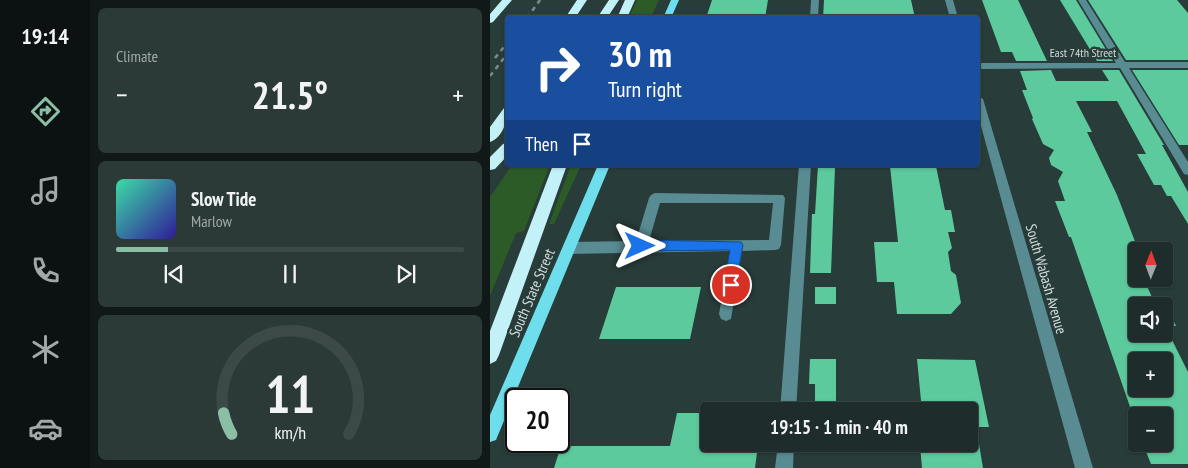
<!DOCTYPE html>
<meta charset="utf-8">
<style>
body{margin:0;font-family:"PT Sans Narrow",sans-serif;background:#2b3937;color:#f1f3f6;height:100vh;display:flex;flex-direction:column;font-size:19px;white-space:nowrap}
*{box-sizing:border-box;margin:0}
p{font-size:16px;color:#a1a8a9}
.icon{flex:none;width:28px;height:28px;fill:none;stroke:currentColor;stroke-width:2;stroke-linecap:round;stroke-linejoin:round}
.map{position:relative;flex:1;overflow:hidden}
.drawer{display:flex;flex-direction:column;gap:8px;padding:8px;background:#101918;width:400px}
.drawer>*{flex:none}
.top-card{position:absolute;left:15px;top:15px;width:475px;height:152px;border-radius:5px;box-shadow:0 1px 4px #0004,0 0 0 1px #3c4947;background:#1a4fa0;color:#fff;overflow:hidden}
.needle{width:32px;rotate:1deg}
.fabs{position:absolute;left:638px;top:242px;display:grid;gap:10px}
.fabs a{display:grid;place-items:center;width:45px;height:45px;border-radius:5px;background:#1e2d2b;box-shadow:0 1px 4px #0004,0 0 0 1px #3c4947;font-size:25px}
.speed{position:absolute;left:15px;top:388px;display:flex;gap:10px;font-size:25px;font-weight:700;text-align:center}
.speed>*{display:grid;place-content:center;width:65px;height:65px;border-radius:50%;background:#1e2d2b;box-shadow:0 1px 4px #0004,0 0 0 1px #3c4947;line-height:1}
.speed .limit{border:2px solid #111;border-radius:8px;background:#fff;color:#111}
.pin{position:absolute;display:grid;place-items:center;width:42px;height:42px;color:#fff;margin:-21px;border:2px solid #fff;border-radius:50%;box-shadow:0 1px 5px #0007}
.me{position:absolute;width:55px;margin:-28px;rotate:90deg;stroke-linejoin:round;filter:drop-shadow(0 0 4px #0008)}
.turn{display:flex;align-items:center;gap:18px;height:105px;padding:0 20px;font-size:22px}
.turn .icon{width:65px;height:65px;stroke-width:2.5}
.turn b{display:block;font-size:35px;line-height:42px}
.then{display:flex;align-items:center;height:48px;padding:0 20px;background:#0003;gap:10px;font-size:19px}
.big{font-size:38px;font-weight:800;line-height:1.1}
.drawer .widget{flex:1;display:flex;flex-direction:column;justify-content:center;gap:8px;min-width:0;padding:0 18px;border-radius:8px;background:#2b3937}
.drawer .dial{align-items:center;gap:0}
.dial svg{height:130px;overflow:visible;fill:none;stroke:#3c4947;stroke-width:7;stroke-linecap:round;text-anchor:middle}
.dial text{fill:#f1f3f6;stroke:none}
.song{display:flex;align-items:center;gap:15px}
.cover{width:60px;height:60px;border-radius:8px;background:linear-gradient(135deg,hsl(160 70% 55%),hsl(250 70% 35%))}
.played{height:5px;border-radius:2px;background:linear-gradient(90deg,#8abfa5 15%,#3c4947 15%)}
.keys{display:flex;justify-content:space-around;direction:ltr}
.heat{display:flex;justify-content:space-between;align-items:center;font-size:28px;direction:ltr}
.trip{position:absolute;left:210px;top:402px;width:278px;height:50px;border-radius:5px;background:#1e2d2b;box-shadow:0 1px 4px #0004,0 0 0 1px #3c4947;font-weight:800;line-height:50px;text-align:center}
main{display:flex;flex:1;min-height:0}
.dock{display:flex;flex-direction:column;width:90px;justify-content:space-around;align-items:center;background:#0c1211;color:#a1a8a9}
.dock .icon{width:35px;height:35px}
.dock .selected{color:#8abfa5}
.dock b{font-size:22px;color:#f1f3f6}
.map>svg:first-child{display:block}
.green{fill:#2c5b28}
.building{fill:#5cca9d;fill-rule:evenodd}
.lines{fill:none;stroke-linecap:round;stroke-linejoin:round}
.minor{fill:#588b92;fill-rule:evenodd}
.major{fill:#6eddec;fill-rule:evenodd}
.highway{fill:#c2f1f7;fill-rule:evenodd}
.rail{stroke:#7c8c8a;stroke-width:2.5;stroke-dasharray:4.5 4.5;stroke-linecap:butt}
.route{fill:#1a73e8;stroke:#114b97}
.labels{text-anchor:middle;stroke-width:5;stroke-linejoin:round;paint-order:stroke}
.far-street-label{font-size:12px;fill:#d1dddb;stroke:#283c39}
.street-label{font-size:15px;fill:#d1dddb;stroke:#283c39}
</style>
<main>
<nav class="dock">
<b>19:14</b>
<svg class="icon selected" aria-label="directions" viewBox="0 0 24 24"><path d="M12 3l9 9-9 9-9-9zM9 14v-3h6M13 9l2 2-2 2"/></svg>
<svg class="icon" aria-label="music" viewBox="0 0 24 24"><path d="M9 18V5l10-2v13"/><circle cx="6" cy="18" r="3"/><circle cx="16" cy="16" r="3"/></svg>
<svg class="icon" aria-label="phone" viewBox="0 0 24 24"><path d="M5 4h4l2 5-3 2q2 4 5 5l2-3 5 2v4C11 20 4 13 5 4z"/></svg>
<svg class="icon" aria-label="climate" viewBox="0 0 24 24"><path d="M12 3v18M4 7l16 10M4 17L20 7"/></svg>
<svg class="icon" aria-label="car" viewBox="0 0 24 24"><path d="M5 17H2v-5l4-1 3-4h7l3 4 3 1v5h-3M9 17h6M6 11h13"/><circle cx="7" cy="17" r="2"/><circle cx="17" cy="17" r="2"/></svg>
</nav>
<section class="drawer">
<div class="widget"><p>Climate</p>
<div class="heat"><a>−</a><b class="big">21.5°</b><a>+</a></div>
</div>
<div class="widget">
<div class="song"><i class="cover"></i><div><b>Slow Tide</b><p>Marlow</p></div></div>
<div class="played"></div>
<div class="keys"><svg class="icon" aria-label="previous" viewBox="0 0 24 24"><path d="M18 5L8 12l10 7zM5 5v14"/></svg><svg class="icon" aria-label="pause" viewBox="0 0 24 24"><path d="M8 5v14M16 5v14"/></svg><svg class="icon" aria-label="next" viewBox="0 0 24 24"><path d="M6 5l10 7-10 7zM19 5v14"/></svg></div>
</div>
<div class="widget dial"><svg viewBox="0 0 100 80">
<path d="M14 69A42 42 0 1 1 86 69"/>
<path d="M14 69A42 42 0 0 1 9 56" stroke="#8abfa5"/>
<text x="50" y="56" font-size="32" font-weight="700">11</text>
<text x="50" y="72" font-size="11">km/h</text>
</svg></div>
</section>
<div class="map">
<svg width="698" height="468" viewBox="0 0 698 468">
<rect width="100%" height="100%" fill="#283c39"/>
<path class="green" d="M147,0H169L161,17H139Z
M22,165H60L34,231L26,233L0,296V197Z
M81,165H91L64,224H59Z"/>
<path class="building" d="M222,0H278L275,18H216Z
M334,0H421L425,18H333Z
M492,0H528L557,61H526L522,52H511Z
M570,0H586L623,61H607Z
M598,0H687L698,13V60H636Z
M561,70L566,81H619L612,70H629L674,145H672L698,192V224L681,196H677L671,185H664L647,154H656L627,101H586L602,132H597L627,195L646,244V284H656L666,306H646V334H674V309L678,310L686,326H675L698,372V464H661L653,444H674V416H646V424L581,237H579L565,201H575L568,181L573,172L561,165L559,158L564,150L553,144L542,119L543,118L532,90H537L530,71ZM646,361H674V389H646Z
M642,70H698V145H689Z
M328,165H342V167H345L341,273H320L322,214H325Z
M400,166H446L455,210H461L465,232H458L462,248L458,252L461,271L466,275L471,303L461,314H407L404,282H387L384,242H408Z
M126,287H211L200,339H109Z
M325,287H346V304H325Z
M320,359H346V411H325V384H319Z
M427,359L485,360L499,427H479V411H432Z
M187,413H219V444L220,445H268L265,468H64L71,446H180Z
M489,444L493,468H432L430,445Z"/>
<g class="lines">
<path class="minor" d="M321,0H329L328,18H320Z
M455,0H463L468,18H460Z
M588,0H596L635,62H698V68H639L698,162V175L694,174L630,68L488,69V63H626Z
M488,96L493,99L603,468H585L488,115Z
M309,165H321L306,411H290Z
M165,193L293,195L295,198L291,245L289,249L285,250L252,251L241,319L236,321L231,319L229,314L240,251L79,254L74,252L73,248L74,244L79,242L146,241L159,198L161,195ZM170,203H283L279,240L159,241Z
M288,444H304L303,468H285Z"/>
<path class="major" d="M181,0H189L181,18H173Z
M108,165H120L6,440L0,442V415Z"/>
<path class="highway" d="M12,0H22L3,22L0,23V14Z
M87,0H97L85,18H75Z
M119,0H129L117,18H107Z
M135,0H145L137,18H127Z
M18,107C18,119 13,138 0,142V127L14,108Z
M18,142V155L5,169L0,170V157L13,144Z
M63,165H77L9,355L6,361L0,364V331Z"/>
<path class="rail" d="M37,18L50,0
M5,58L18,42
M0,76L18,53"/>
</g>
<path class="route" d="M150,240L251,242L253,245L245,289L241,291L236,289L234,285L240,250L150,251L146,249L145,246L146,242Z"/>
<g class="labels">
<g class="far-street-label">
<text x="593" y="57">East 74th Street</text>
</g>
<g class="street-label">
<text transform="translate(556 279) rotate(74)" y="5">South Wabash Avenue</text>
<text transform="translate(42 293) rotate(-67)" y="5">South State Street</text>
</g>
</g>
</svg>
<div class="fabs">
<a><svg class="needle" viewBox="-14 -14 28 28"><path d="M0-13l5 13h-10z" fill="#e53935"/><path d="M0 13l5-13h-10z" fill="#a1a8a9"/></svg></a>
<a><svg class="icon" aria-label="sound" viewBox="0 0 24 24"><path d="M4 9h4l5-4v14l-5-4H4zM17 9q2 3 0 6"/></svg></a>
<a>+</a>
<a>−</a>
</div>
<div class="speed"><div class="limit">20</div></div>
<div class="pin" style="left:241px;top:285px;background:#d93025"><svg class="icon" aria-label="arrive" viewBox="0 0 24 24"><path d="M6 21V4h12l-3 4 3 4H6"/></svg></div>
<svg class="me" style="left:150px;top:246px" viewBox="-20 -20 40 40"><path d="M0-17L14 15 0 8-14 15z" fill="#1a73e8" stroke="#fff" stroke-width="4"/></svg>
<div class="trip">19:15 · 1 min · 40 m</div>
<div class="top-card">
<div class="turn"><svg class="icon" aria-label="right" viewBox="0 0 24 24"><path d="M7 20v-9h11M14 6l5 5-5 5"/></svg><div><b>30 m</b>Turn right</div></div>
<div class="then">Then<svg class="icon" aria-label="arrive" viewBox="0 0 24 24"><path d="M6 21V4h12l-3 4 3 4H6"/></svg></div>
</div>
</div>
</main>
